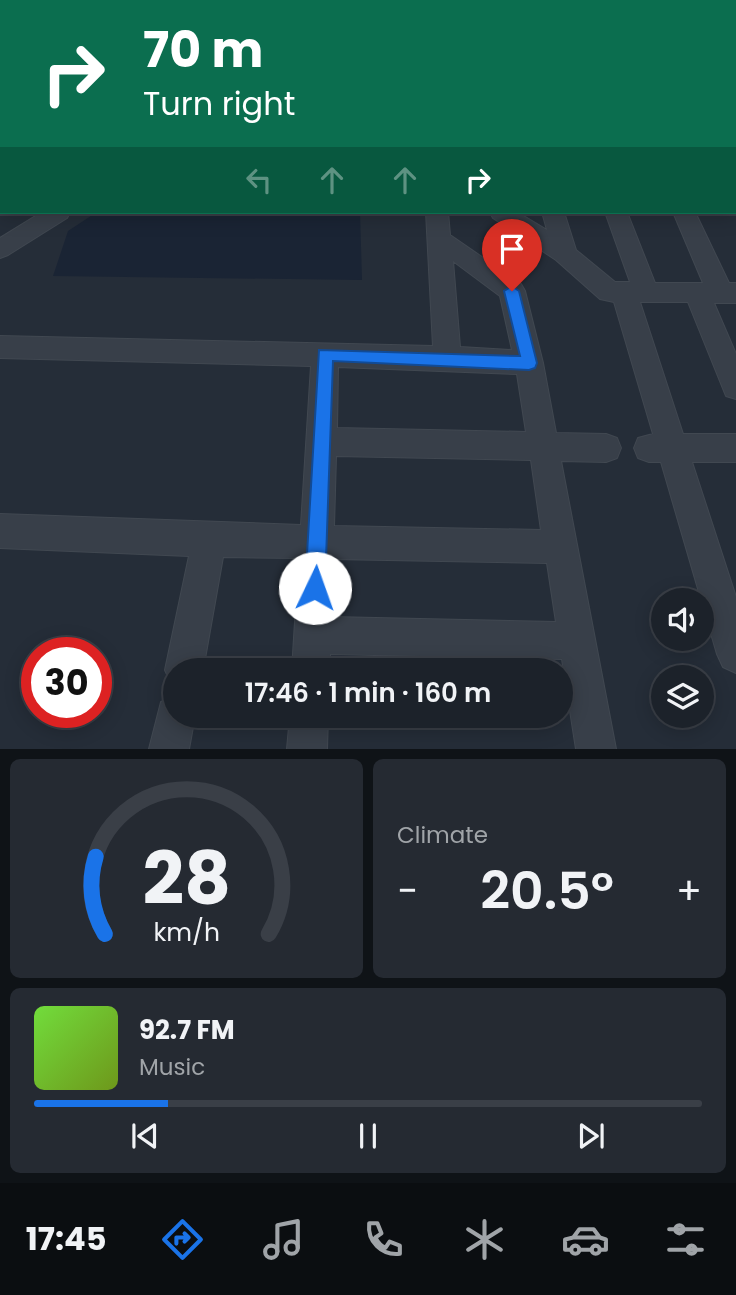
<!DOCTYPE html>
<meta charset="utf-8">
<style>
body{margin:0;font-family:Poppins,sans-serif;background:#252a32;color:#f1f3f6;height:100vh;display:flex;flex-direction:column;font-size:26px;white-space:nowrap}
*{box-sizing:border-box;margin:0}
p{font-size:23px;color:#a0a4a8}
.icon{flex:none;width:38px;height:38px;fill:none;stroke:currentColor;stroke-width:2;stroke-linecap:round;stroke-linejoin:round}
.map{position:relative;height:749px;overflow:hidden}
.sheet{display:flex;flex-direction:column;gap:10px;padding:10px;background:#0f1317;flex:1}
.sheet>*{flex:none}
.hud{position:absolute;left:0px;top:0px;width:737px;height:214px;box-shadow:0 4px 18px #0003,0 0 0 2px #3a3f47;background:#0b6e4f;color:#fff;overflow:hidden}
.buttons{position:absolute;left:651px;top:588px;display:grid;gap:14px}
.buttons a{display:grid;place-items:center;width:63px;height:63px;border-radius:50%;background:#1c222a;box-shadow:0 4px 18px #0003,0 0 0 2px #3a3f47;font-size:35px}
.speed{position:absolute;left:21px;top:637px;display:flex;gap:14px;font-size:35px;font-weight:700;text-align:center}
.speed>*{display:grid;place-content:center;width:91px;height:91px;border-radius:50%;background:#1c222a;box-shadow:0 4px 18px #0003,0 0 0 2px #3a3f47;line-height:1}
.speed .limit{border:10px solid #d22;background:#fff;color:#111}
.pin{position:absolute;display:grid;place-items:center;width:60px;height:60px;color:#fff;margin:-72px -30px;border-radius:50% 50% 50% 0;rotate:-45deg;box-shadow:0 0 7px #0007}
.pin .icon{rotate:45deg}
.me{position:absolute;width:77px;margin:-38px;rotate:3deg;stroke-linejoin:round;filter:drop-shadow(0 0 5px #0008)}
.turn{display:flex;align-items:center;gap:24px;height:147px;padding:0 28px;font-size:32px}
.turn .icon{width:91px;height:91px;stroke-width:2.5}
.turn b{display:block;font-size:49px;line-height:60px}
.lanes{display:flex;align-items:center;height:66px;padding:0 28px;background:#0003;justify-content:center;gap:35px;direction:ltr}
.lanes .off{opacity:.35}
.big{font-size:52px;font-weight:600;line-height:1.1}
.sheet .card{flex:1;display:flex;flex-direction:column;justify-content:center;gap:10px;min-width:0;padding:0 24px;border-radius:10px;background:#252a32}
.sheet .dial{align-items:center;gap:0}
.dial svg{height:182px;overflow:visible;fill:none;stroke:#3a3f47;stroke-width:7;stroke-linecap:round;text-anchor:middle}
.dial text{fill:#f1f3f6;stroke:none}
.song{display:flex;align-items:center;gap:21px}
.cover{width:84px;height:84px;border-radius:10px;background:linear-gradient(135deg,hsl(100 70% 55%),hsl(80 70% 35%))}
.played{height:7px;border-radius:4px;background:linear-gradient(90deg,#1a73e8 20%,#3a3f47 20%)}
.keys{display:flex;justify-content:space-around;direction:ltr}
.heat{display:flex;justify-content:space-between;align-items:center;font-size:38px;direction:ltr}
.sheet .tiles{flex:1;display:grid;gap:10px;grid-template-columns:1fr 1fr}
.card:last-child{grid-column:span 2}
.trip{position:absolute;left:163px;top:658px;width:410px;height:70px;border-radius:35px;background:#1c222a;box-shadow:0 4px 18px #0003,0 0 0 2px #3a3f47;font-weight:600;line-height:70px;text-align:center}
.dock{display:flex;height:112px;justify-content:space-around;align-items:center;background:#0b0e11;color:#a0a4a8}
.dock .icon{width:49px;height:49px}
.dock .active{color:#1a73e8}
.dock b{font-size:32px;color:#f1f3f6}
.map>svg:first-child{display:block}
.water{fill:#1a2434}
.lines{fill:none;stroke-linecap:round;stroke-linejoin:round}
.minor-casing{stroke:#414851;stroke-width:2}
.minor{fill:#383f49;fill-rule:evenodd}
.route{fill:#1a73e8;stroke:#114b97;stroke-width:2}
</style>
<div class="map">
<svg width="736" height="749" viewBox="0 0 736 749">
<rect width="100%" height="100%" fill="#252d38"/>
<path class="water" d="M97,212H360L362,280L53,276L68,231Z"/>
<g class="lines">
<defs>
<path id="minor" d="M139,0H156L157,2H140Z
M411,0H430L410,2Z
M489,0H505L506,2H490Z
M527,0H543L544,2H528Z
M584,0H600L601,2H585Z
M638,0H654L655,2H639Z
M679,0H695L696,2H680Z
M735,43H736V53H735Z
M0,55H2V65H0Z
M735,78L736,79V92L735,91Z
M0,125H2V138H0Z
M735,161H736V177H735Z
M42,212H70L67,218L8,255L0,258V238Z
M426,212H448L450,235L521,284L525,291L543,363L556,433L606,434L617,438L621,448L617,458L606,462L561,461L616,749H576L562,659L330,654V670H292L299,558L223,557L203,670H175V685L171,683L165,670L189,556L0,548V514L301,525L311,366L0,358V336L433,346ZM453,261L500,296L512,350L460,347ZM338,367L517,374L526,432L337,428ZM336,456L531,460L541,530L334,526ZM333,559L547,563L556,622L331,617Z
M490,212H517L547,230L542,212H564L576,250L615,282H630L605,212H627L655,283H703L673,212H695L729,283H736V303H714L736,354V399L726,396L688,302H640L683,434H736V462H692L736,597V673L723,667L717,654L661,462H649L638,458L634,448L638,438L653,434L614,302L600,299L556,260L493,218Z
M175,696V716H195L189,749H149L161,702Z
M290,716H328L327,749H287Z"/>
</defs>
<use href="#minor" class="minor-casing"/>
<use href="#minor" class="minor"/>
</g>
<path class="route" d="M512,286L519,291L537,363L535,368L529,370L333,361L325,588L322,595L315,598L308,595L305,588L319,350L520,356L504,291Z"/>
</svg>
<div class="buttons">
<a><svg class="icon" aria-label="sound" viewBox="0 0 24 24"><path d="M4 9h4l5-4v14l-5-4H4zM17 9q2 3 0 6"/></svg></a>
<a><svg class="icon" aria-label="layers" viewBox="0 0 24 24"><path d="M12 4l9 5-9 5-9-5zM3 14l9 5 9-5"/></svg></a>
</div>
<div class="speed"><div class="limit">30</div></div>
<div class="pin" style="left:512px;top:291px;background:#d93025"><svg class="icon" aria-label="arrive" viewBox="0 0 24 24"><path d="M6 21V4h12l-3 4 3 4H6"/></svg></div>
<svg class="me" style="left:315px;top:588px" viewBox="-20 -20 40 40"><circle r="19" fill="#fff"/><path d="M0-13L10 11 0 6-10 11z" fill="#1a73e8"/></svg>
<div class="trip">17:46 · 1 min · 160 m</div>
<div class="hud">
<div class="turn"><svg class="icon" aria-label="right" viewBox="0 0 24 24"><path d="M7 20v-9h11M14 6l5 5-5 5"/></svg><div><b>70 m</b>Turn right</div></div>
<div class="lanes"><svg class="icon off" aria-label="left" viewBox="0 0 24 24"><path d="M17 20v-9H6M10 6l-5 5 5 5"/></svg><svg class="icon off" aria-label="ahead" viewBox="0 0 24 24"><path d="M12 20V5M6 11l6-6 6 6"/></svg><svg class="icon off" aria-label="ahead" viewBox="0 0 24 24"><path d="M12 20V5M6 11l6-6 6 6"/></svg><svg class="icon" aria-label="right" viewBox="0 0 24 24"><path d="M7 20v-9h11M14 6l5 5-5 5"/></svg></div>
</div>
</div>
<section class="sheet">
<div class="tiles">
<div class="card dial"><svg viewBox="0 0 100 80">
<path d="M14 69A42 42 0 1 1 86 69"/>
<path d="M14 69A42 42 0 0 1 10 35" stroke="#1a73e8"/>
<text x="50" y="56" font-size="32" font-weight="700">28</text>
<text x="50" y="72" font-size="11">km/h</text>
</svg></div>
<div class="card"><p>Climate</p>
<div class="heat"><a>−</a><b class="big">20.5°</b><a>+</a></div>
</div>
<div class="card">
<div class="song"><i class="cover"></i><div><b>92.7 FM</b><p>Music</p></div></div>
<div class="played"></div>
<div class="keys"><svg class="icon" aria-label="previous" viewBox="0 0 24 24"><path d="M18 5L8 12l10 7zM5 5v14"/></svg><svg class="icon" aria-label="pause" viewBox="0 0 24 24"><path d="M8 5v14M16 5v14"/></svg><svg class="icon" aria-label="next" viewBox="0 0 24 24"><path d="M6 5l10 7-10 7zM19 5v14"/></svg></div>
</div>
</div>
</section>
<nav class="dock">
<b>17:45</b>
<svg class="icon active" aria-label="directions" viewBox="0 0 24 24"><path d="M12 3l9 9-9 9-9-9zM9 14v-3h6M13 9l2 2-2 2"/></svg>
<svg class="icon" aria-label="music" viewBox="0 0 24 24"><path d="M9 18V5l10-2v13"/><circle cx="6" cy="18" r="3"/><circle cx="16" cy="16" r="3"/></svg>
<svg class="icon" aria-label="phone" viewBox="0 0 24 24"><path d="M5 4h4l2 5-3 2q2 4 5 5l2-3 5 2v4C11 20 4 13 5 4z"/></svg>
<svg class="icon" aria-label="climate" viewBox="0 0 24 24"><path d="M12 3v18M4 7l16 10M4 17L20 7"/></svg>
<svg class="icon" aria-label="car" viewBox="0 0 24 24"><path d="M5 17H2v-5l4-1 3-4h7l3 4 3 1v5h-3M9 17h6M6 11h13"/><circle cx="7" cy="17" r="2"/><circle cx="17" cy="17" r="2"/></svg>
<svg class="icon" aria-label="filters" viewBox="0 0 24 24"><path d="M4 7h16M4 17h16"/><circle cx="9" cy="7" r="2"/><circle cx="15" cy="17" r="2"/></svg>
</nav>
